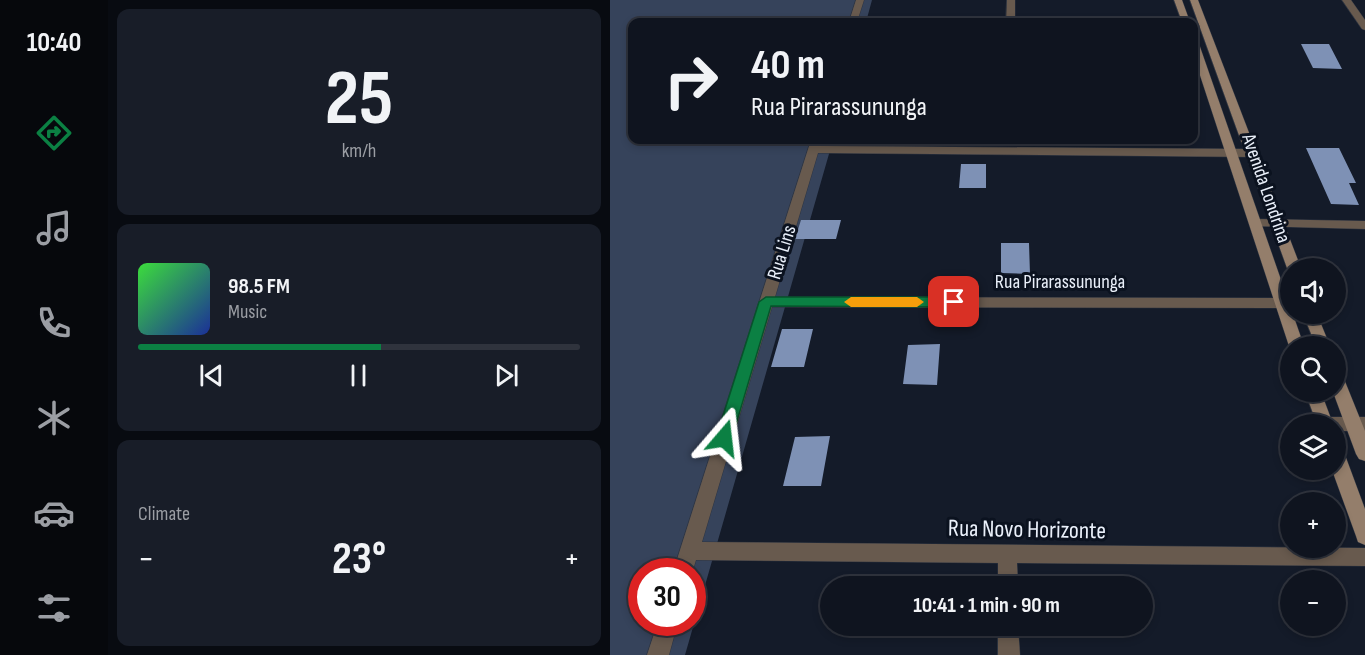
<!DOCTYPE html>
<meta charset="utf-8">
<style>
body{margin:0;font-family:"Sofia Sans Condensed",sans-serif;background:#181d28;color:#f1f3f6;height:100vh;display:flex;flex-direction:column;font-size:22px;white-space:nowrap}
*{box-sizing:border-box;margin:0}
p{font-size:20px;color:#9b9ea4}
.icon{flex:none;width:33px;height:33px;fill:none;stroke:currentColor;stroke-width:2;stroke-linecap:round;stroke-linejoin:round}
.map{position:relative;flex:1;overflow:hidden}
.drawer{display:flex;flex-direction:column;gap:9px;padding:9px;background:#080b11;width:502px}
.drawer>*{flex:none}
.hud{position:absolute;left:18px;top:18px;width:570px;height:126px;border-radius:12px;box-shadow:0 3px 9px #0003,0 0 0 2px #2f333d;background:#0f141f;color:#f1f3f6;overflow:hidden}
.controls{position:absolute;left:670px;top:258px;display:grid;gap:12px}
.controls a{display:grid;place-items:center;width:66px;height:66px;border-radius:50%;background:#0f141f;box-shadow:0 3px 9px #0003,0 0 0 2px #2f333d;font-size:30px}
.speed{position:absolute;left:18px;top:558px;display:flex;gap:12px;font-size:30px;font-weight:700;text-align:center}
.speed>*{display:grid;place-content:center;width:78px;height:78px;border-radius:50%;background:#0f141f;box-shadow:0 3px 9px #0003,0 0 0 2px #2f333d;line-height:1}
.speed .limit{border:9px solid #d22;background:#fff;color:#111}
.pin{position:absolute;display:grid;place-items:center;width:51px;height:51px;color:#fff;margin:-26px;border-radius:12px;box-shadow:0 3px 9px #0006}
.me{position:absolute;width:66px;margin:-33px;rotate:17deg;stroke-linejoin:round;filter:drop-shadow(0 0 4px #0008)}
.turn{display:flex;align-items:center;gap:21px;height:126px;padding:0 24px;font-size:27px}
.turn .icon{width:78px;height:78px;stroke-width:2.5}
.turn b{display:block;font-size:42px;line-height:51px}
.big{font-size:45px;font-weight:700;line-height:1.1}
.drawer .card{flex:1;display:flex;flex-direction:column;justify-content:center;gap:9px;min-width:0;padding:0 21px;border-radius:12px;background:#181d28}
.drawer .dial{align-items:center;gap:0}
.dial b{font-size:78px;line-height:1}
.song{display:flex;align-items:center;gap:18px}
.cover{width:72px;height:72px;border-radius:9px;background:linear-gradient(135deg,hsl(120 70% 55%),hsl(230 70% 35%))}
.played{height:6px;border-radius:3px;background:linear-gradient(90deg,#0b8043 55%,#2f333d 55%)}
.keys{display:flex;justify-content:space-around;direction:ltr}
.heat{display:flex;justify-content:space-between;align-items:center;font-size:33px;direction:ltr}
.trip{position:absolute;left:210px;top:576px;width:333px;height:60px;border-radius:30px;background:#0f141f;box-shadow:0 3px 9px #0003,0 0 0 2px #2f333d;font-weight:700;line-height:60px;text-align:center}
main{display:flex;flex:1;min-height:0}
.tab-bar{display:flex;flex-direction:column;width:108px;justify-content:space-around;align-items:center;background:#06080c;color:#9b9ea4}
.tab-bar .icon{width:42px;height:42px}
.tab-bar .selected{color:#0b8043}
.tab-bar b{font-size:27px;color:#f1f3f6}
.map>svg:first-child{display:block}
.green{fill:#36435b;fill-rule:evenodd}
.building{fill:#7e91b5}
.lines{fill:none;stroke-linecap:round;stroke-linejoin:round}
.street-casing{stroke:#2e3542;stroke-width:1}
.secondary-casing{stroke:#2e3542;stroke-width:1}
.street{fill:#685a4e;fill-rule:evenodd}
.secondary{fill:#947e6b;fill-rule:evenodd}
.route{fill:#0b8043;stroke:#07532c;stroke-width:1.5}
.slow{fill:#f59e0b}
.labels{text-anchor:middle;stroke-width:6;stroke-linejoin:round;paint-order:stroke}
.street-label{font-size:20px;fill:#eaf0fa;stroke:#0b121f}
.near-street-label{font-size:24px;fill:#eaf0fa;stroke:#0b121f}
</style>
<main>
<nav class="tab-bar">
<b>10:40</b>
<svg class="icon selected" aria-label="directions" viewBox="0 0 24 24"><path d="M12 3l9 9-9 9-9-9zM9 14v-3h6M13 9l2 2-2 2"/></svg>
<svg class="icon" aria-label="music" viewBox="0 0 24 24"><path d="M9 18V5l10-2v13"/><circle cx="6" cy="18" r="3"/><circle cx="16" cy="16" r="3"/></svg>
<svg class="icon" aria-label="phone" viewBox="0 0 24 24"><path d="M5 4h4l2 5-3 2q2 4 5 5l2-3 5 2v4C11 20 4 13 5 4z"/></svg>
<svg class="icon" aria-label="climate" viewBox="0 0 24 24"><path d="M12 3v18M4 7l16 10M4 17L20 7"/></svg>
<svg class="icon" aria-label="car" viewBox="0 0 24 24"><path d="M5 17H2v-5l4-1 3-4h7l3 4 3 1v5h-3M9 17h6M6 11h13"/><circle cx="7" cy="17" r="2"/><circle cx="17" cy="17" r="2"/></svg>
<svg class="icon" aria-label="filters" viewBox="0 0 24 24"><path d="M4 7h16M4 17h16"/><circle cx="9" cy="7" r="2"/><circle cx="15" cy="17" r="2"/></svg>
</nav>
<section class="drawer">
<div class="card dial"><b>25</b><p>km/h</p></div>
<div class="card">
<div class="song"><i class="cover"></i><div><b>98.5 FM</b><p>Music</p></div></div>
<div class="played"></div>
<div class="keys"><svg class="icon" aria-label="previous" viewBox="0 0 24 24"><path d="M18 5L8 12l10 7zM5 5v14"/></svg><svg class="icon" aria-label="pause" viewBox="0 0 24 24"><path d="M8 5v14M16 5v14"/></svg><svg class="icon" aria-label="next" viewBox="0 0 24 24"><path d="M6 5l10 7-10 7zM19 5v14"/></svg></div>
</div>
<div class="card"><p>Climate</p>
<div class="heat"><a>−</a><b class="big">23°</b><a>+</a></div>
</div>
</section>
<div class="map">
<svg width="755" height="655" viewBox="0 0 755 655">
<rect width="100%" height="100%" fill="#141b29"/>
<path class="green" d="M0,0H262L256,22H22V140H223L75,655H0ZM32,572H82V622H32Z"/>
<path class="building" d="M691,44H719L732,69L703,68Z
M696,148H729L746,183H739L749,205L721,204Z
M351,164H376V188H349Z
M191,220H231L226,239H185Z
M391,243H419L420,274L391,273Z
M172,329H203L194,367H161Z
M330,344L327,385L293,384L298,345Z
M220,436L211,486H173L185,437Z"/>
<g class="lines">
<defs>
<path id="street" d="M246,0H254L247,22H239Z
M397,0H405V22H396Z
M732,0H741L755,20V30L752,29Z
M201,140H211L210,146L640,149L646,153L640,157L208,153L165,297L672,298L679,303L672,308L162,307L92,542L755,548V566L407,563L408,586H388V563L86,560L82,573L63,572Z
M646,219L755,221V229L641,226L639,223L641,220Z
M715,417H755V431H726V424H707L709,419Z
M48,622H68L59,655H37Z
M388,626H408L410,655H388Z"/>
<path id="secondary" d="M564,0H572L580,22H572Z
M580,0H588L691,268H681V272L677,268Z
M584,41L589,44L694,346H681V349L679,346L584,57Z
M693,314H707L720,346H706Z
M726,373L732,374L734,379L755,431V461L749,459L746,454L723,392H726Z
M695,392H711L723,424H707Z
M726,447L732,450L735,455L755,509V545L748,542L746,536L722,470H726Z"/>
</defs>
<use href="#street" class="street-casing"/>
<use href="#secondary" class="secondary-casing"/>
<use href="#street" class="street"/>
<use href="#secondary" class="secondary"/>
</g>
<path class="route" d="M156,297H344L350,302L344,307L161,306L122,438L119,443L114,445L109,443L106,438L149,302Z"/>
<path class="slow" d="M241,297H307L314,302L307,307H241L234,302Z"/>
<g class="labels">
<g class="street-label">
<text transform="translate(657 188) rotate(71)" y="7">Avenida Londrina</text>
<text transform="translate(171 252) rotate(-73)" y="7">Rua Lins</text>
<text x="450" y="288">Rua Pirarassununga</text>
</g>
<g class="near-street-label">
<text transform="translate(417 529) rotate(1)" y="8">Rua Novo Horizonte</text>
</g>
</g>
</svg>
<div class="controls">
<a><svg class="icon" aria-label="sound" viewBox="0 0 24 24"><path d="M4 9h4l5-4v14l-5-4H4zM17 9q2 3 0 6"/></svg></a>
<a><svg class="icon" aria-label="search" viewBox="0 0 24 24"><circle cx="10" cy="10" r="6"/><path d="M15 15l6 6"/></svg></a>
<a><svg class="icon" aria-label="layers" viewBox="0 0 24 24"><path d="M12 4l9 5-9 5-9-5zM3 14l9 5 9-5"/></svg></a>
<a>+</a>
<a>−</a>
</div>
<div class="speed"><div class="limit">30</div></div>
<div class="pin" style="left:344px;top:302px;background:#d93025"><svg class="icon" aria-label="arrive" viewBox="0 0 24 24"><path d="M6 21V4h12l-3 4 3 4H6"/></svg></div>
<svg class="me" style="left:114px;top:438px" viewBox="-20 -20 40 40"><path d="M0-17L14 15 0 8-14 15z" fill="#0b8043" stroke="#fff" stroke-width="4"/></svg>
<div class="trip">10:41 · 1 min · 90 m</div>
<div class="hud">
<div class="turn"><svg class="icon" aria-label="right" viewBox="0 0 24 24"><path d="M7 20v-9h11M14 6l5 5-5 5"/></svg><div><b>40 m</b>Rua Pirarassununga</div></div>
</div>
</div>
</main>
